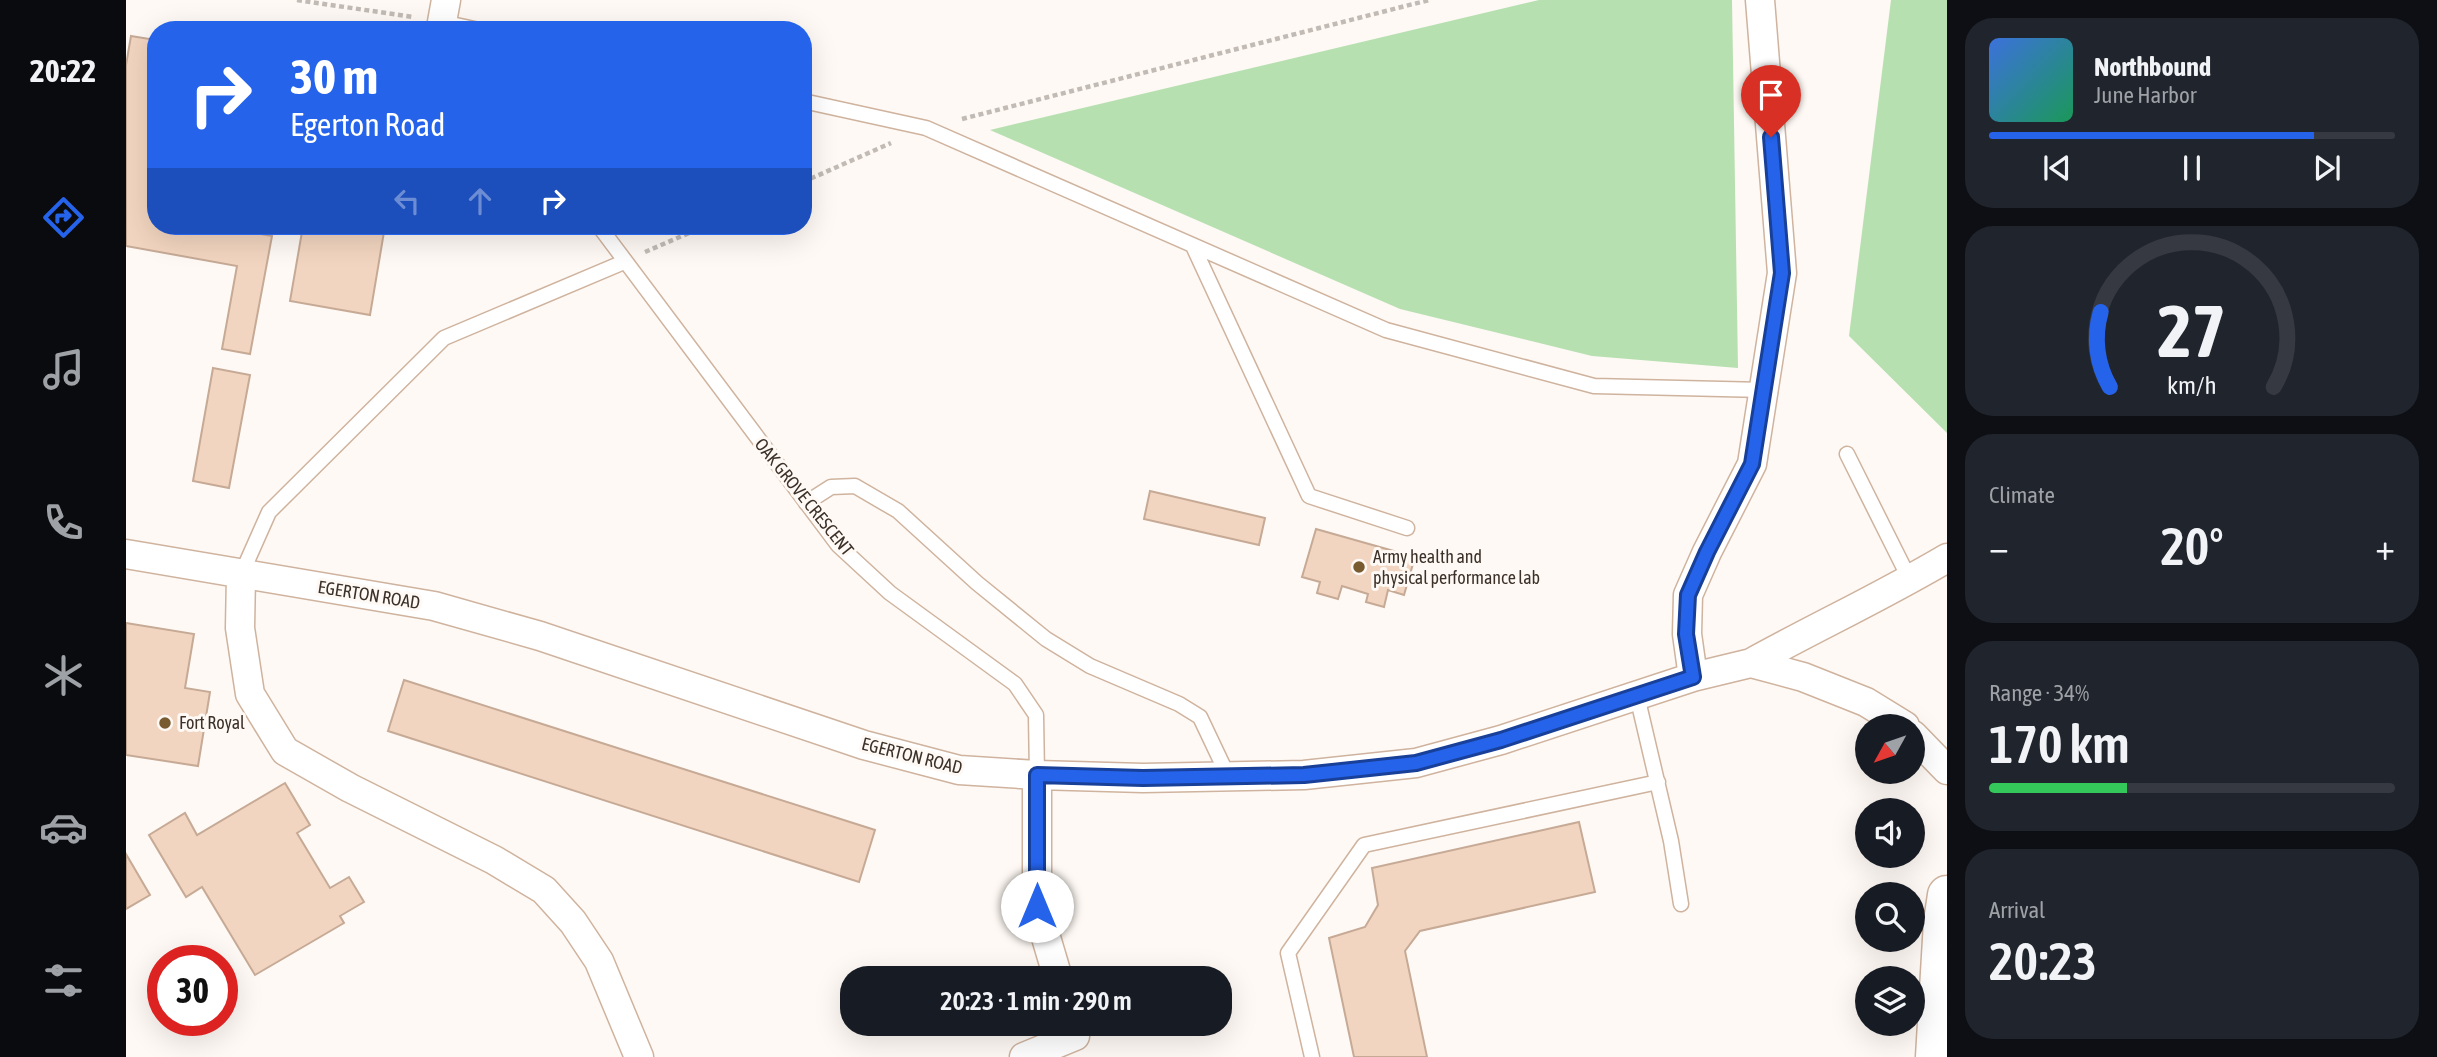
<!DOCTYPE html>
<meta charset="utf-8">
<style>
body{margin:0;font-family:"Asap Condensed",sans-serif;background:#20242c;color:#f1f3f6;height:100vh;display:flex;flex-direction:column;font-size:26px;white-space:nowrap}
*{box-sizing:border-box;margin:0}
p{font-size:23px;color:#9ea1a6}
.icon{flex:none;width:38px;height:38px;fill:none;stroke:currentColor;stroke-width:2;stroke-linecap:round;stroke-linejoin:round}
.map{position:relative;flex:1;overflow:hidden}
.panel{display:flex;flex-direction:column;gap:18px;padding:18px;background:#0d0f14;width:490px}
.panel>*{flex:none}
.hud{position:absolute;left:21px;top:21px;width:665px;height:214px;border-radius:28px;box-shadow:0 7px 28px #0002;background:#2563eb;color:#fff;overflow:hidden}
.needle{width:46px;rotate:230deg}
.tools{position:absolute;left:1729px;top:714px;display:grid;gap:14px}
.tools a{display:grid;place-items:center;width:70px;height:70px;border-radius:50%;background:#171b24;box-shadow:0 7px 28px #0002;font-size:35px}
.speed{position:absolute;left:21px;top:945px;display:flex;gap:14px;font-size:35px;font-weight:700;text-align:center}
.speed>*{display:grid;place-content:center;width:91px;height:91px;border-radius:50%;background:#171b24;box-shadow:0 7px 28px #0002;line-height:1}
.speed .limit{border:10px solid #d22;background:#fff;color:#111}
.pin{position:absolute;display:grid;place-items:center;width:60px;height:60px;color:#fff;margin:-72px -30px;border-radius:50% 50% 50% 0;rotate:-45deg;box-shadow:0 0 7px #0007}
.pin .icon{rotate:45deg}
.me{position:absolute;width:77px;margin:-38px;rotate:0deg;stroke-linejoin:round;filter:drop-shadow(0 0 5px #0008)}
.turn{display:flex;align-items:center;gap:24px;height:147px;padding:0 28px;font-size:32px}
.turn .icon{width:91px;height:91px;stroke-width:2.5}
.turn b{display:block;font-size:49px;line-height:60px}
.lanes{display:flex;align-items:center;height:66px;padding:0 28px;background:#0003;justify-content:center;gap:35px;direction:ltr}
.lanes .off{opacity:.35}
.big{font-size:52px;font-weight:600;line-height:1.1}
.panel .widget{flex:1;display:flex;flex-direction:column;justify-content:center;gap:10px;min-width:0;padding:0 24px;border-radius:28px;background:#20242c}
.panel .dial{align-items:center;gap:0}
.dial svg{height:182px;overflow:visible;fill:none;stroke:#363941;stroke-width:7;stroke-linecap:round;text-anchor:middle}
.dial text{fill:#f1f3f6;stroke:none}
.song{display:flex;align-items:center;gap:21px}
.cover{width:84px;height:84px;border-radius:10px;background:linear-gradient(135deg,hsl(220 70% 55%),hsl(150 70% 35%))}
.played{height:7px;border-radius:4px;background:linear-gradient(90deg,#2563eb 80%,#363941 80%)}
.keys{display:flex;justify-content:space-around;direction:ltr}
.heat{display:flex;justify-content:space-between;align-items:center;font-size:38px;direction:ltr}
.charge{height:10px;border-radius:5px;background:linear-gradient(90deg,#34c759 34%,#363941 0)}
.trip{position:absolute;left:714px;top:966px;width:392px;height:70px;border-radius:28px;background:#171b24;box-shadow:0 7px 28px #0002;font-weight:600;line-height:70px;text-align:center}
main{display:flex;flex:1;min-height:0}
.menu{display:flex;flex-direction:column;width:126px;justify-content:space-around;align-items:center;background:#090b0e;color:#9ea1a6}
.menu .icon{width:49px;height:49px}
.menu .active{color:#2563eb}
.menu b{font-size:32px;color:#f1f3f6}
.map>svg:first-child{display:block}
.green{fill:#b7e0b1}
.building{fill:#f2d5c0;stroke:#c6aa96;stroke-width:2}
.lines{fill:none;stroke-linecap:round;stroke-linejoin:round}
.lane-casing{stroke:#cfb39e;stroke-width:17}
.street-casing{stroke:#cfb39e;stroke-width:31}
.secondary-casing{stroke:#cfb39e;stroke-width:41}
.path{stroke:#c2bbb5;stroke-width:4.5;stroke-dasharray:5 3.5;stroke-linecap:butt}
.lane{stroke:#fff;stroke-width:14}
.street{stroke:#fff;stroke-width:28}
.secondary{stroke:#fff;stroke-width:38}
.route-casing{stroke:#184099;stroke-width:18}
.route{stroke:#2563eb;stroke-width:12}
.poi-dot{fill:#795b30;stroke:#fef9f4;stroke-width:2.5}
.labels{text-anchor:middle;stroke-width:6;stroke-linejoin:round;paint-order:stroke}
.street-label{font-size:18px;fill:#3c3129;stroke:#fef9f4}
.poi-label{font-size:18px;fill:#3c3129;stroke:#fef9f4;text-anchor:start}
</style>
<main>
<nav class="menu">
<b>20:22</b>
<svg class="icon active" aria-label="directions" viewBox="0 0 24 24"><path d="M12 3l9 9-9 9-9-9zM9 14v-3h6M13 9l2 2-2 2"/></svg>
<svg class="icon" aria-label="music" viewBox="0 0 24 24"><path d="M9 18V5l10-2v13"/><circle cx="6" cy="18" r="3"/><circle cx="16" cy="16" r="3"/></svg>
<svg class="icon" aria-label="phone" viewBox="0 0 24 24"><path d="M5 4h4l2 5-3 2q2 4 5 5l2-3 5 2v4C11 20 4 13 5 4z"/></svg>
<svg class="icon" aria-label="climate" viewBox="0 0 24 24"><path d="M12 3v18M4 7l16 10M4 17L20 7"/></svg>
<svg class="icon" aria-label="car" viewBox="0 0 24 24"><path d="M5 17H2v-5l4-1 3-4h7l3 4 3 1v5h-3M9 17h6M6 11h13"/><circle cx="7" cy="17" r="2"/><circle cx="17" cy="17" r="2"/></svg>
<svg class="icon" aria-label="filters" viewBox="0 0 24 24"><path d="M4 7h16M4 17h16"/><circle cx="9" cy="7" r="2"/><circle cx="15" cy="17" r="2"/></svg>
</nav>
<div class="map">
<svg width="1821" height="1057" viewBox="0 0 1821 1057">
<rect width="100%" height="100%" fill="#fef9f4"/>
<path class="green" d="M1413,0H1606L1612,368L1466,356L1274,309L864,130Z
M1765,0H1821V433L1723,336Z"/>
<path class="building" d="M5,36L30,40V226H89L146,236L124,354L96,349L111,266L0,246V65Z
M177,226H259L244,315L164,301Z
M87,368L124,375L103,488L67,481Z
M1024,491L1139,518L1133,545L1018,519Z
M1190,529L1289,557L1278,595L1262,590L1258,607L1240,602L1242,594L1216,586L1212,599L1191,593L1194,582L1176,577Z
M0,623L68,634L59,688L84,692L72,766L0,755Z
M278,680L749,830L733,882L262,731Z
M159,783L184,825L171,833L204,888L223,877L238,902L214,916L218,923L129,975L76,887L60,897L23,835L59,813L71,835Z
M1453,822L1469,892L1294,931L1279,951L1301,1057H1228L1203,938L1239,927L1252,905L1246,868Z
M0,854L24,895L0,909Z"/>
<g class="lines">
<defs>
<path id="lane" d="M316,22L353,30
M677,101L800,128L1260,330L1468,386L1638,390
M473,226L712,545L764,593L889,684L910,715L911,775
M1067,246L1183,496L1281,528
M1721,454L1784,580
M680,503L705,487L729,486L772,511L851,583L920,639L964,666L1053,704L1074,717L1102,776
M115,575L143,512L318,338L498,262
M1511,696L1545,841L1555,904
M1186,1057L1162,953L1238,845L1532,782"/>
<path id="street" d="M316,22L320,0
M0,554L308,606L414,636L738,745L833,770L911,775L1017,778L1178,775L1290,763L1375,740L1567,677L1625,663L1677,677L1740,702L1779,726
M115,575L114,628L124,694L159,751L224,788L368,860L418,890L447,922L473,961L513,1057
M1625,663C1690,627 1757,596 1821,558
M1567,677L1561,634L1562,595L1581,552L1626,464L1656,273L1634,0
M1787,735L1821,770
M911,775V907L932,978
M898,1057L949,1036"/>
<path id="secondary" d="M1809,1057L1817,922L1821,895"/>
</defs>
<use href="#lane" class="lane-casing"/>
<use href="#street" class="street-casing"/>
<use href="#secondary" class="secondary-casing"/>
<path class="path" d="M171,0L287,17
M836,119L1303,0
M677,182L765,143
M519,252L579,226"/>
<use href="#lane" class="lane"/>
<use href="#street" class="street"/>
<use href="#secondary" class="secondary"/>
</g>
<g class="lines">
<defs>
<path id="route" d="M911,906V775L1017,778L1178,775L1290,763L1375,740L1567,677L1560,634L1562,595L1581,552L1626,464L1656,273L1645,137"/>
</defs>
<use href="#route" class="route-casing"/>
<use href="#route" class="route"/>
</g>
<g class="poi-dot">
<circle cx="1233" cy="567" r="7"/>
<circle cx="39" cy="723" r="7"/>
</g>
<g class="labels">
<g class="street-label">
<text transform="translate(678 497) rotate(51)" y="6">OAK GROVE CRESCENT</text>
<text transform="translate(243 595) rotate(9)" y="6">EGERTON ROAD</text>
<text transform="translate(786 756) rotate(14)" y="6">EGERTON ROAD</text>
</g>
<g class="poi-label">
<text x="1247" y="563">Army health and<tspan x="1247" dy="21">physical performance lab</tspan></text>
<text x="53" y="729">Fort Royal</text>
</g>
</g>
</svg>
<div class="tools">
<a><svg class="needle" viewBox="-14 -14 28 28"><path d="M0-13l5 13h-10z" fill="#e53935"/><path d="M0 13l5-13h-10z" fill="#9ea1a6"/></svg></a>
<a><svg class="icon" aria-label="sound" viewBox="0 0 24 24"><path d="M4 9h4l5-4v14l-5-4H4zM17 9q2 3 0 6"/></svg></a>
<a><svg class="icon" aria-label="search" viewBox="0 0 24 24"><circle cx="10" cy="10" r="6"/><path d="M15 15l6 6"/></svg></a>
<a><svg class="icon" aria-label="layers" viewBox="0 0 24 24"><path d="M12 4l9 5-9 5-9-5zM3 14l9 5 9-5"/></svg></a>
</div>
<div class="speed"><div class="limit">30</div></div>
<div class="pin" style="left:1645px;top:137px;background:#d93025"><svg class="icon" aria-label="arrive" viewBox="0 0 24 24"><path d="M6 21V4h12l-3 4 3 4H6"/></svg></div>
<svg class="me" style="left:911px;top:906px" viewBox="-20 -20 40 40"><circle r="19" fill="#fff"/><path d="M0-13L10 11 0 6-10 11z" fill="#2563eb"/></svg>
<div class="trip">20:23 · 1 min · 290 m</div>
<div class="hud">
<div class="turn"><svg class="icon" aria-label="right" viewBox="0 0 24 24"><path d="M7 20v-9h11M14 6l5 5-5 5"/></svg><div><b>30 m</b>Egerton Road</div></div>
<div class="lanes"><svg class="icon off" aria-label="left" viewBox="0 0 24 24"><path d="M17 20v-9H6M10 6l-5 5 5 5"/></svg><svg class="icon off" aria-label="ahead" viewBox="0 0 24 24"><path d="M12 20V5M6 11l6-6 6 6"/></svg><svg class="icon" aria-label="right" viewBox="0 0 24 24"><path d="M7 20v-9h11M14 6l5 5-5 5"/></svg></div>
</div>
</div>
<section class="panel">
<div class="widget">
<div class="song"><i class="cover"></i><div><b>Northbound</b><p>June Harbor</p></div></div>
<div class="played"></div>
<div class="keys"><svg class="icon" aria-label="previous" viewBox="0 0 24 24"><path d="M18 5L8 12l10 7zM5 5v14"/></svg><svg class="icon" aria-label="pause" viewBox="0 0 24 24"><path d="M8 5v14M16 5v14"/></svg><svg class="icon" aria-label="next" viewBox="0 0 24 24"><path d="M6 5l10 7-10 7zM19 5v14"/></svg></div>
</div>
<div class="widget dial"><svg viewBox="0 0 100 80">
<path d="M14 69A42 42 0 1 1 86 69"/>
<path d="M14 69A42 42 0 0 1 10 36" stroke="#2563eb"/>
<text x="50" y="56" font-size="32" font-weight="700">27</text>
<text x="50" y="72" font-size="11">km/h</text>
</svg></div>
<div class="widget"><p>Climate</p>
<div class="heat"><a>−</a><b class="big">20°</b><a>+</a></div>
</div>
<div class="widget"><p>Range · 34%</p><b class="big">170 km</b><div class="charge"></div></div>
<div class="widget"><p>Arrival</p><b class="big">20:23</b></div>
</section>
</main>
